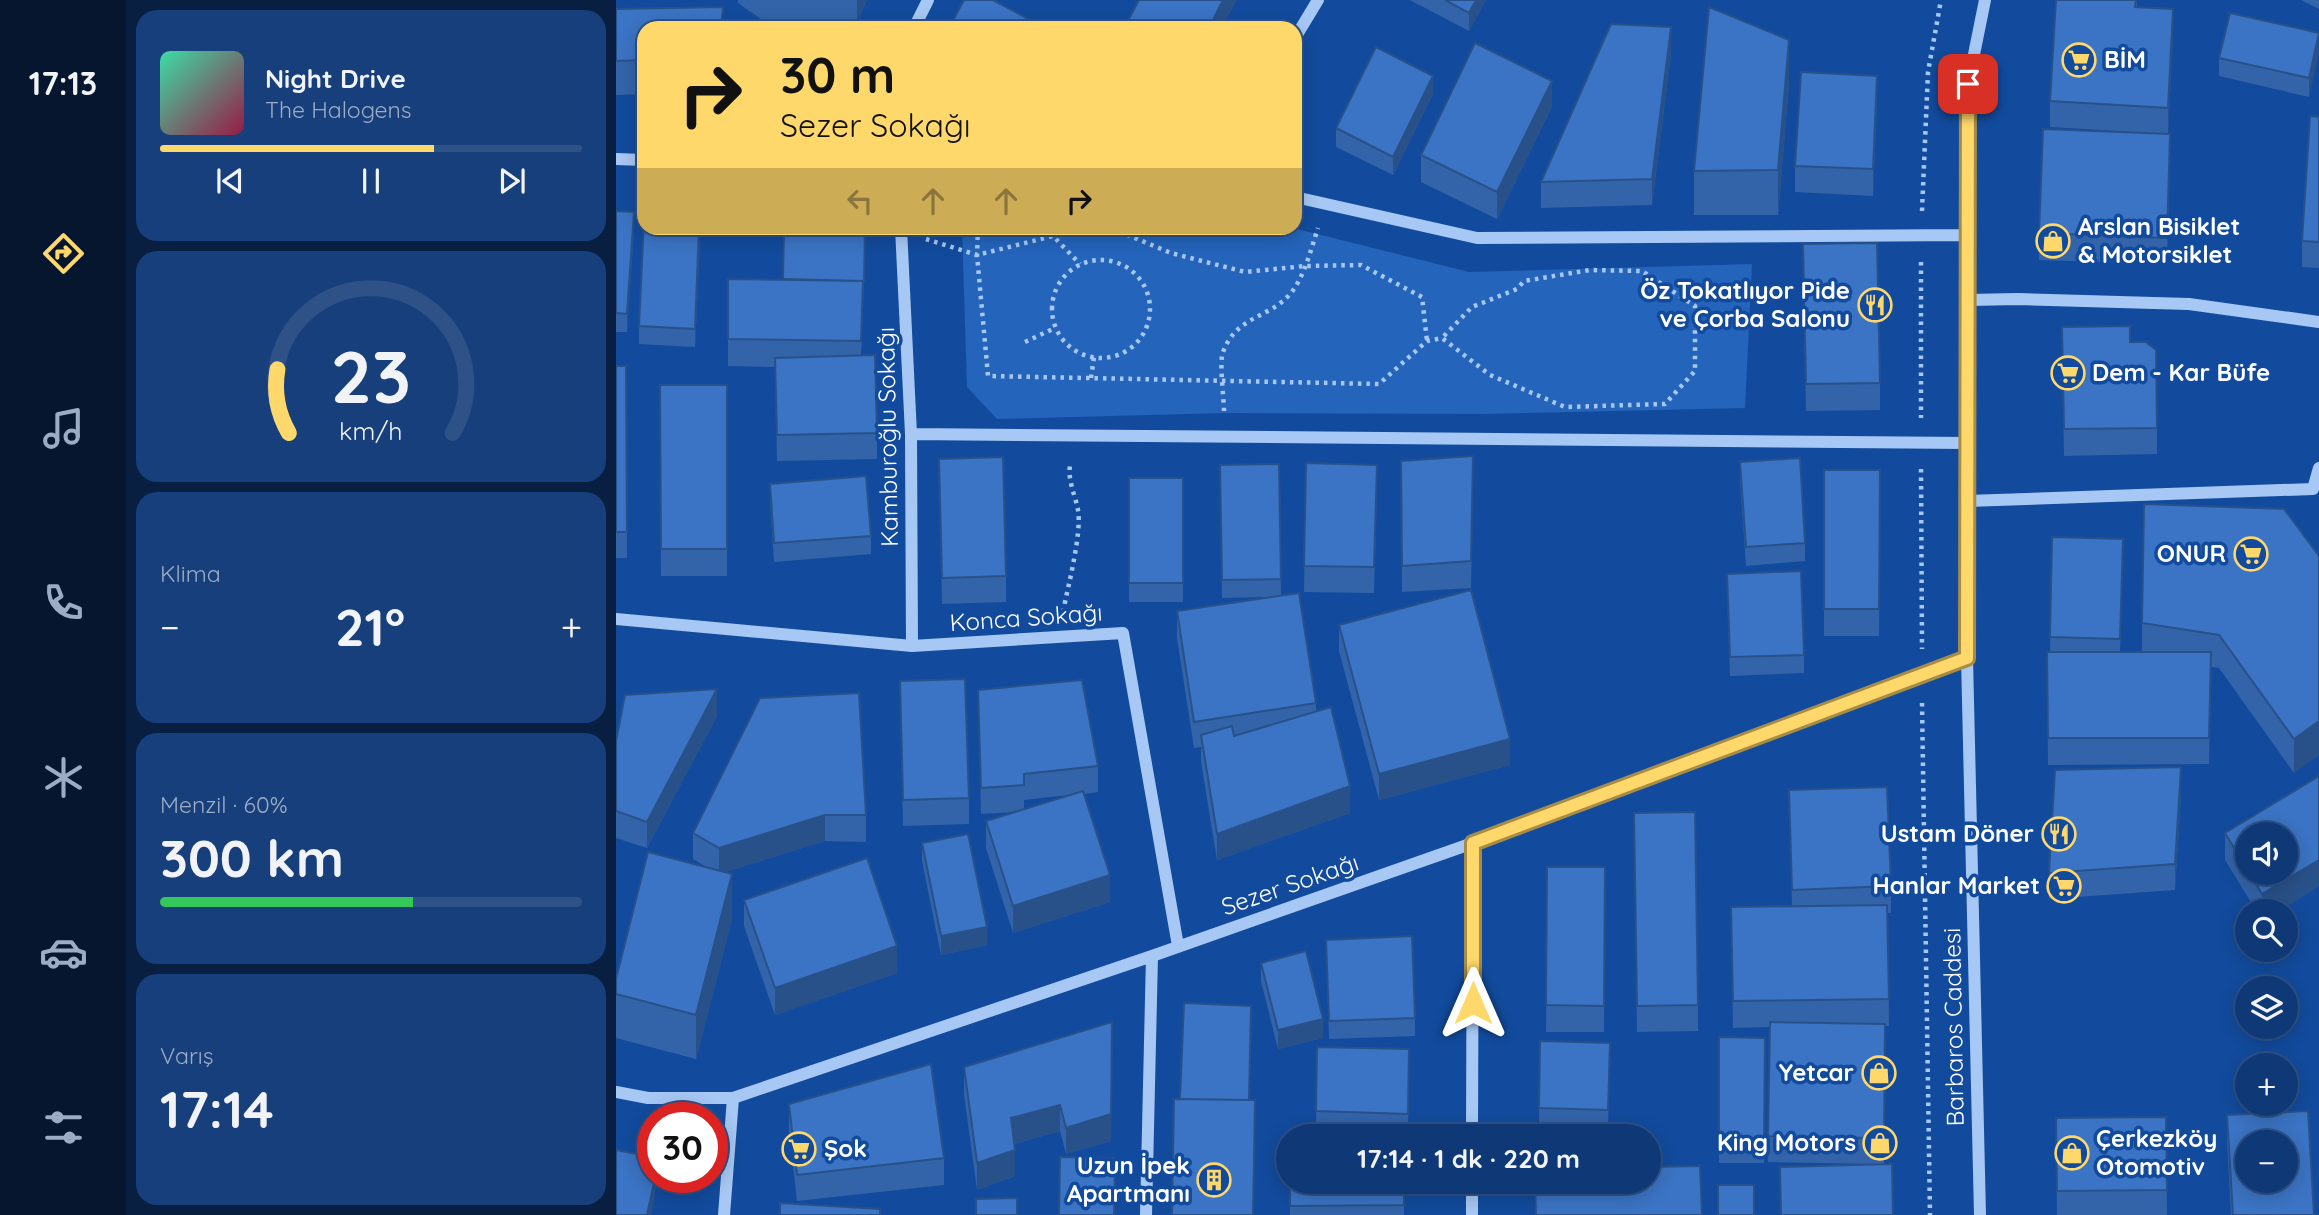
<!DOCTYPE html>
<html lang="tr">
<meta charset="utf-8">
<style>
body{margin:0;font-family:Quicksand,sans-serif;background:#173f7b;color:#f1f3f6;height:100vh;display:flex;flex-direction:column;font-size:26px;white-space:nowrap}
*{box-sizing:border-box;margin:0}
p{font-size:23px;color:#9bacc5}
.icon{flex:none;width:38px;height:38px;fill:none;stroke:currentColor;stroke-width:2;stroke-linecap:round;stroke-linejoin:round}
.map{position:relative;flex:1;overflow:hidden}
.drawer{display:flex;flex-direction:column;gap:10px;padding:10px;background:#081f41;width:490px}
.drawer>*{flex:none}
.top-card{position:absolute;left:21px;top:21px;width:665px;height:214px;border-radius:21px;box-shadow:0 4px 18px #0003,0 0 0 2px #2e5288;background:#ffd86b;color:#111;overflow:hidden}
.buttons{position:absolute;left:1619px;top:822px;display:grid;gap:14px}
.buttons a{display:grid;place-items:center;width:63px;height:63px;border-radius:50%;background:#0e3876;box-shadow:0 4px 18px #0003,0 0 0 2px #2e5288;font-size:35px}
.speed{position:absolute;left:21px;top:1102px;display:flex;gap:14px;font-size:35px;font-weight:700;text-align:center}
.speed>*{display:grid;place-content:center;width:91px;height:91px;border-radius:50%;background:#0e3876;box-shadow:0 4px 18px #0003,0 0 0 2px #2e5288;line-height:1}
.speed .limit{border:10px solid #d22;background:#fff;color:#111}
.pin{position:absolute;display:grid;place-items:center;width:60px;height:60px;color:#fff;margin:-30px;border-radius:14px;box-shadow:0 4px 10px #0006}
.me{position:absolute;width:77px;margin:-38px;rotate:0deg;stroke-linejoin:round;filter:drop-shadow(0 0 5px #0008)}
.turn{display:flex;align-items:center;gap:24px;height:147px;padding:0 28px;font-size:32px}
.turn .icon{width:91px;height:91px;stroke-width:2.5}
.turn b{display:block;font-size:49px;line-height:60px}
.lanes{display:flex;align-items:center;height:66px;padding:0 28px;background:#0003;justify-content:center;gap:35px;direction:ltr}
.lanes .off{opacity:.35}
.big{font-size:52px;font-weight:700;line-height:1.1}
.drawer .tile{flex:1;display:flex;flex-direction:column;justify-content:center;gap:10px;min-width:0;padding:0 24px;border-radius:21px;background:#173f7b}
.drawer .dial{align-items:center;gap:0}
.dial svg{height:182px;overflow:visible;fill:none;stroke:#2e5288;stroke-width:7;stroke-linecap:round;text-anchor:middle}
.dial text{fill:#f1f3f6;stroke:none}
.song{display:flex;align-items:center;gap:21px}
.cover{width:84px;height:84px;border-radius:10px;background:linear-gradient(135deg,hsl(160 70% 55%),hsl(340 70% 35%))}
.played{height:7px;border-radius:4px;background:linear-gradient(90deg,#ffd86b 65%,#2e5288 65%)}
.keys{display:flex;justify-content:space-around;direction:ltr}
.heat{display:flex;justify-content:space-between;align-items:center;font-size:38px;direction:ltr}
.charge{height:10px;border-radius:5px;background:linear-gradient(90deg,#34c759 60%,#2e5288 0)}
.trip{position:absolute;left:660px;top:1124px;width:385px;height:70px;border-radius:35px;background:#0e3876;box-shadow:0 4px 18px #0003,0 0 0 2px #2e5288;font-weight:700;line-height:70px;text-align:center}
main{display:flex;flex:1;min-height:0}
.dock{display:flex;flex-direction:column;width:126px;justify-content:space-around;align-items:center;background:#06162f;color:#9bacc5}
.dock .icon{width:49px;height:49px}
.dock .selected{color:#ffd86b}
.dock b{font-size:32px;color:#f1f3f6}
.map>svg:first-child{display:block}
.green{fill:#2464bb}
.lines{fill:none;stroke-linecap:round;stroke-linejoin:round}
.path{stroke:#a7c8f4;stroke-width:4.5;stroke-dasharray:3.5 5;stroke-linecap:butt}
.minor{stroke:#a7c8f4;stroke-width:12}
.wall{fill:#3364a9;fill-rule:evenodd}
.shaded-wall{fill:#295189}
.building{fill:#3b74c4;stroke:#295189;stroke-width:2;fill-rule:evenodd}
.route-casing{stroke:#a68c46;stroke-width:18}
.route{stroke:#ffd86b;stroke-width:12}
.labels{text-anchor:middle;stroke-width:7;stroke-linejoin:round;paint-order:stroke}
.poi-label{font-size:24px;font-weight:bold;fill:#fff;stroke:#124b9d;text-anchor:end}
.street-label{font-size:24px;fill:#fff;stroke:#124b9d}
</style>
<main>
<nav class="dock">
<b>17:13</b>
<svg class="icon selected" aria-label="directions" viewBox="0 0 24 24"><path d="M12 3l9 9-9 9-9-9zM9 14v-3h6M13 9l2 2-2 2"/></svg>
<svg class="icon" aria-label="music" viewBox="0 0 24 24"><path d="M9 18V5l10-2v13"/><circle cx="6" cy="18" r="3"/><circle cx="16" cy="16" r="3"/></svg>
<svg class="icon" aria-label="phone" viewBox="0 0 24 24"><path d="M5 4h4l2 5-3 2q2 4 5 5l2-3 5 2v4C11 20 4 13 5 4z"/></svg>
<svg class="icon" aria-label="climate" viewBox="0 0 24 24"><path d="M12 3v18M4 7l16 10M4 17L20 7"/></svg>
<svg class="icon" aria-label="car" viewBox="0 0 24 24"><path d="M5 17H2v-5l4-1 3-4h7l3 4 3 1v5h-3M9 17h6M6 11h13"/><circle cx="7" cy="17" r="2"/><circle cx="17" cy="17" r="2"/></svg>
<svg class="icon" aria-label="filters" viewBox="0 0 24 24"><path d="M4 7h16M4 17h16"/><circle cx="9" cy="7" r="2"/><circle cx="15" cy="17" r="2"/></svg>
</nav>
<section class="drawer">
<div class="tile">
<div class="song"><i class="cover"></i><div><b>Night Drive</b><p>The Halogens</p></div></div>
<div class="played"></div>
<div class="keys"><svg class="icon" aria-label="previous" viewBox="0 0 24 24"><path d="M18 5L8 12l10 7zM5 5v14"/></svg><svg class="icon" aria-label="pause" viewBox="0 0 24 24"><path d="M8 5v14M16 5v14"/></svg><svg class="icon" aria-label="next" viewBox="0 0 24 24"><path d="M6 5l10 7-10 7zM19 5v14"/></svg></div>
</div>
<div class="tile dial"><svg viewBox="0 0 100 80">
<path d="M14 69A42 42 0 1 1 86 69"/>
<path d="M14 69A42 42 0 0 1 9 41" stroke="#ffd86b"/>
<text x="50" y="56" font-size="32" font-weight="700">23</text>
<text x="50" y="72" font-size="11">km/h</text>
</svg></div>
<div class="tile"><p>Klima</p>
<div class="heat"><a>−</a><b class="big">21°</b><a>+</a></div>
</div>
<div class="tile"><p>Menzil · 60%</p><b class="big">300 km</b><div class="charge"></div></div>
<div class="tile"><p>Varış</p><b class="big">17:14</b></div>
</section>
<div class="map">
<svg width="1703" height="1215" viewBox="0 0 1703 1215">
<rect width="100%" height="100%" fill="#124b9d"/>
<path class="green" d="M346,228H677L853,272L1136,264L1129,408L870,414L610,413L381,419L351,387Z"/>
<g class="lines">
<path class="path" d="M1306,211L1312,72L1325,0
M362,228L361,255L372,376L763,384L811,341L826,338L874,375L949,407L1049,404L1079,371V306L1026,271L974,270L908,281L901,289L856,307L826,338
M495,228L555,253L629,272L689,266L745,265L806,297L811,341
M310,239L361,255L437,236L464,264
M436 309a49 49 0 1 1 98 0a49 49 0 1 1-98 0Z
M1305,262V418
M409,342L439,328
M475,378L478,357
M608,411C608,399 603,361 607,352C621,315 653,319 675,293C689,275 695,249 702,228
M1305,469L1306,649
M447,612C452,586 466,534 462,510C459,494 450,477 455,462
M1306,703L1314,1215"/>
<path class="minor" d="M298,28L312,0
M679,38L702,0
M0,159L28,160
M679,197L861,238L1351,235
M285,228L295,434L296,646
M1352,300L1402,299L1573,304L1703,322
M295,434L1352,443
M1697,489L1703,468
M1351,501L1697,489
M0,619L296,646L507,633L562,946
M0,1092L32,1098H117L536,956L857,843L1351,658
M856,1136L857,843
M108,1215L117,1098
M530,1215L536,956
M856,1215V1181
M1364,1215L1351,658V235L1352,84L1369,0"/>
</g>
<path class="wall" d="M122,0H251L241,22L146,20L122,3Z
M794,0H870L853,31Z
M1521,0V7L1557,35L1552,134L1434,127V101Z
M1685,0H1703V9Z
M0,9L107,28H28V94L0,95Z
M1703,33L1693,97L1603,76V58Z
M1055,53L1036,205L925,208V182Z
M1173,84L1162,215H1078V171Z
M817,94L777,175L720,147V128Z
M1261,102L1257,196L1179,192V166Z
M936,107L881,219L805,182V155Z
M1703,117V268L1686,267V241Z
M1554,161L1551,264L1423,260V233Z
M0,211L18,231L11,332H0Z
M250,228L245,356L261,433V459L161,461L159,367L112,366V279L167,280Z
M84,241L79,347L23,344V326Z
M1187,271L1264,383V410L1190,411Z
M1514,342L1541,428V454L1448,456L1446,354Z
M0,366H10L11,558H0Z
M44,385H111V576H45Z
M323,459L390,576V602L326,604Z
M785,461L857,482L855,588L786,592Z
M1124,462L1189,543V561L1130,566L1124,480Z
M690,463L761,491L758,593L688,592Z
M663,464L665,595L700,703V711L734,813L601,860L585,762V747L578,748L561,638V611L651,597L606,598L604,465Z
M1208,470H1264L1263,636H1208Z
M513,478H567V602H513Z
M154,484L255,536V554L158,562L154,502Z
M1436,537L1507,558L1504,652H1526V623L1703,556L1678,773L1603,668L1595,667L1593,764L1432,765L1431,652H1434Z
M1111,574L1188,655V673L1114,676Z
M723,625L894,765L763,800L723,651Z
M284,681L353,798V824L287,826Z
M362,690L482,766V792L468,794L494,902L397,933L370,848V821L400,812L365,814ZM452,795L408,809V800Z
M144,698L250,815V842L209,841L109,872L116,919L80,1059L0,1038V979L92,868L77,859V833Z
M101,716L31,848L0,838V877V741Z
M1703,776V886L1661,912H1641L1609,860V833ZM1631,835H1670V873H1631Z
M1173,790L1275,886V913H1272L1273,1026H1269L1268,1164L1277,1215H1165L1164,1167L1257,1164L1152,1162L1154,1027L1117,1028L1115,907L1176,906Z
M1565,794L1559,890L1433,899V873Z
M1018,839L1082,1005V1031L1021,1032Z
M306,843L371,945L325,955L306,861Z
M931,867H989L988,1032H930Z
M128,900L281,973L159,1015L128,926Z
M710,940L799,1018V1036L713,1039Z
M645,963L707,1038L662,1049L645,981Z
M496,1022L495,1141L450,1154L444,1131L398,1144L399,1176L361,1190L348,1094V1067Z
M1103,1037L1149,1038L1148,1163H1103Z
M924,1041L994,1043L992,1128L923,1126Z
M701,1047L793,1049L792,1132L700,1130Z
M173,1104L328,1158V1185L181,1201L173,1131Z
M1611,1115L1698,1215H1615L1611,1142Z
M1550,1117L1551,1215H1441L1440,1118Z
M674,1181H788V1215H674Z"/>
<path class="shaded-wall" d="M241,0H251L241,22Z
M607,0H621L606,28H593Z
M860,0H870L853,31V13Z
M1557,9V35L1552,134V108Z
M1055,27V53L1036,205V179Z
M1703,36V54L1693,97V78Z
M1173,40V84L1162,215V170Z
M817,76V94L777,175V157Z
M1261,76V102L1257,196V169Z
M936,81V107L881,219V192Z
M1554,134V161L1551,264V238Z
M18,212V231L11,332V314Z
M84,228V241L79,347V329Z
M1595,652V679L1593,764V738Z
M101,689V716L31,848V822Z
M1703,721V755L1678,773V739Z
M894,739V765L763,800V774Z
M1565,767V794L1559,890V864Z
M734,786V813L601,860V834Z
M209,815V841L103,874V848Z
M1703,860V886L1661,912H1646V894Z
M116,874V919L80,1059V1015Z
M494,875V902L397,933V906Z
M371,927V945L325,955V936Z
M281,946V973L159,1015V988Z
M707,1019V1038L662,1049V1030Z
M496,1022L495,1141L450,1154V1128Z
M444,1105V1131L395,1145V1118Z
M399,1150V1176L361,1190V1163Z
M39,1178H42L35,1215H31Z"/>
<path class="building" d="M348,0H377L429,28H333Z
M523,0H607L593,28H508Z
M829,0H860L853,13Z
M1440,0H1520L1519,7L1557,9L1552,108L1434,101Z
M107,7L105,28H28V60L0,61V9Z
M1093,7L1173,40L1162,170L1078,171Z
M1614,13L1703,33L1693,78L1603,58Z
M995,24L1055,27L1036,179L925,182Z
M859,43L936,81L881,192L805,155Z
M760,47L817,76L777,157L720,128Z
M1185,72L1261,76L1257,169L1179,166Z
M1694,116L1703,117V242L1686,241Z
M1427,129L1554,134L1551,238L1423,233Z
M0,211L18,212L11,314L0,313Z
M28,220V228H83L79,329L23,326Z
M168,228H249L248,281L167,279Z
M1261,243L1264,383L1190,384L1187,244Z
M112,279L247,281L245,341L112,339Z
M1514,326V342H1530L1540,350L1541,428L1448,429L1446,327Z
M259,355L261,433L161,435L159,358Z
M0,366H10L11,532H0Z
M44,385H111V549H45Z
M857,456L855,561L786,566L785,461Z
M387,457L390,576L326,578L323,459Z
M1184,458L1189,543L1130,547L1124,462Z
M690,463L761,465L758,567L688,566Z
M663,464L665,579L606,580L604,465Z
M1208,470H1264L1263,609H1208Z
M250,476L255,536L158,543L154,484Z
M513,478H567V583H513Z
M1528,504L1668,509L1703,556V721L1678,739L1603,635L1526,623Z
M1436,537L1507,539L1504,639L1434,637Z
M1185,571L1188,655L1114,657L1111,574Z
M855,590L894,739L763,774L723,625Z
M683,593L700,703L578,722L561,611Z
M1431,652H1595L1593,738H1432Z
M349,679L353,798L287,800L284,681Z
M466,680L482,766L408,774V785L365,788L362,690Z
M101,689L31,822L0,811V741L9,695Z
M243,693L250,815H209L103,848L77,833L144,698Z
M715,707L734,786L601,834L585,735L616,726L618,736Z
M1565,767L1559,864L1433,873L1439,770Z
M1703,776V860L1646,894L1633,873H1670V835H1631V869L1609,833Z
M1271,787L1275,886L1176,890L1173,790Z
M467,791L494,875L397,906L370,821Z
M1079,812L1082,1005L1021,1006L1018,813Z
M352,834L371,927L325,936L306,843Z
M32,852L116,874L80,1015L0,994V979Z
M251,858L281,946L159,988L128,900Z
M931,867H989L988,1006L930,1005Z
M1271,905L1273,999L1117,1001L1115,907Z
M796,936L799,1018L713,1021L710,940Z
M690,951L707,1019L662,1030L645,963Z
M568,1003L635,1006L633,1100L564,1099Z
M496,1022L495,1114L450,1128L444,1105L395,1118L399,1150L361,1163L348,1067Z
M1154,1022L1269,1024L1268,1138L1152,1136Z
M1103,1037L1149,1038L1148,1145H1103Z
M924,1041L994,1043L992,1110L923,1108Z
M701,1047L793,1049L792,1114L700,1111Z
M315,1064L328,1158L181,1175L173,1104Z
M558,1099L639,1100L637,1215H556Z
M1692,1111L1698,1215H1617L1611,1115ZM1631,1143H1670V1181H1631Z
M1550,1117L1551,1190L1441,1191L1440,1118Z
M674,1130H788V1136H674Z
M0,1150L37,1157V1178H39L31,1215H0Z
M444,1157L499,1158L498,1215H443Z
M1276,1164L1277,1215H1165L1164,1167Z
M1084,1166L1086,1215H920L919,1181H1032V1167Z
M674,1181H788V1205L674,1206Z
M1102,1185H1138V1215H1102Z
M401,1198V1215H360V1199Z
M164,1203L264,1209V1215H164Z"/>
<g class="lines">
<defs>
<path id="route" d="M857,1003V843L1351,658L1352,84"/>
</defs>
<use href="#route" class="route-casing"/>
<use href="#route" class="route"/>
</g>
<defs>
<symbol id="supermarket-ring" viewBox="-11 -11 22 22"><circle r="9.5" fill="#124b9d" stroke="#ffd86b" stroke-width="1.5"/><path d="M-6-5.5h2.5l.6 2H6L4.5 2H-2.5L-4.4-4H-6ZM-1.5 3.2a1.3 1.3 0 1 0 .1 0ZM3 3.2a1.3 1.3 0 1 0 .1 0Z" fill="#ffd86b"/></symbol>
<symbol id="shop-ring" viewBox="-11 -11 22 22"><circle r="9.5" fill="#124b9d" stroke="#ffd86b" stroke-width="1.5"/><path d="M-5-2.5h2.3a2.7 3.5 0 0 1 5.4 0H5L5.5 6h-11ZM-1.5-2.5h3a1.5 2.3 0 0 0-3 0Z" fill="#ffd86b"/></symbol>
<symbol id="restaurant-ring" viewBox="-11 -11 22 22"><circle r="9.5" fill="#124b9d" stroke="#ffd86b" stroke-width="1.5"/><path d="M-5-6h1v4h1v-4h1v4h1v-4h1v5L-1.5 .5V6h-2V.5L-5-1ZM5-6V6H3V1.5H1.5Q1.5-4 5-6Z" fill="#ffd86b"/></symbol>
<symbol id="building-ring" viewBox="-11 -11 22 22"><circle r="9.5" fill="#124b9d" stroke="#ffd86b" stroke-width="1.5"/><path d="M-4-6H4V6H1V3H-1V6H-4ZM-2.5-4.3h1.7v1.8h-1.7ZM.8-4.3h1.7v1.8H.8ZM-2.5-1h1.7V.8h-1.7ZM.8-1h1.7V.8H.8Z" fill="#ffd86b"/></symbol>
</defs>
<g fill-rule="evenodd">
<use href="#supermarket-ring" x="1444" y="41" width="38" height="38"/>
<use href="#shop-ring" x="1418" y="222" width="38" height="38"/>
<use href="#restaurant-ring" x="1240" y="286" width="38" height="38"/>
<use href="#supermarket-ring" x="1433" y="354" width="38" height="38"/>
<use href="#supermarket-ring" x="1616" y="535" width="38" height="38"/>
<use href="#restaurant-ring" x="1424" y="815" width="38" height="38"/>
<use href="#supermarket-ring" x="1429" y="867" width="38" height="38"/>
<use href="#shop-ring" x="1244" y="1054" width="38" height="38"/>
<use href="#shop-ring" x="1245" y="1124" width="38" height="38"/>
<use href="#supermarket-ring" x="164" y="1130" width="38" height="38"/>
<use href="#shop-ring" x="1437" y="1134" width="38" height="38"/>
<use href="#building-ring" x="579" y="1161" width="38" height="38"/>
</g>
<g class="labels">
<g class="poi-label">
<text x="1488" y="68" text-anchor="start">BİM</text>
<text x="1462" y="235" text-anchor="start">Arslan Bisiklet<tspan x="1462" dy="28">&amp; Motorsiklet</tspan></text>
<text x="1234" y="299">Öz Tokatlıyor Pide<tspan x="1234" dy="28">ve Çorba Salonu</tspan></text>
<text x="1476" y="381" text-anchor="start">Dem - Kar Büfe</text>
<text x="1610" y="562">ONUR</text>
<text x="1418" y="842">Ustam Döner</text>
<text x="1424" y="894">Hanlar Market</text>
<text x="1238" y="1081">Yetcar</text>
<text x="1480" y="1147" text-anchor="start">Çerkezköy<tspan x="1480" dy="28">Otomotiv</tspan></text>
<text x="1240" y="1151">King Motors</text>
<text x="208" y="1157" text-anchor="start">Şok</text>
<text x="574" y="1174">Uzun İpek<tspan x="574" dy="28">Apartmanı</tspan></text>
</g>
<g class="street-label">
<text transform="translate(272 437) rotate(-91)" y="8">Kamburoğlu Sokağı</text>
<text transform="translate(410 618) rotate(-4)" y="8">Konca Sokağı</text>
<text transform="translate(674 885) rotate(-19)" y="8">Sezer Sokağı</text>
<text transform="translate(1338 1027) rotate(-91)" y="8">Barbaros Caddesi</text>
</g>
</g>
</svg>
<div class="buttons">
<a><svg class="icon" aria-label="sound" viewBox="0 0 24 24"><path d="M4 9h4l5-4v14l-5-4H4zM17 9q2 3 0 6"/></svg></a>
<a><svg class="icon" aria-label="search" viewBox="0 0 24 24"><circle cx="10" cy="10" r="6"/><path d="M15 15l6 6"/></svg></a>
<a><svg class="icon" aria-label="layers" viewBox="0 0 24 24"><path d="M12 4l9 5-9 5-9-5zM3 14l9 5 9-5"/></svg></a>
<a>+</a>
<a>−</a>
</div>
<div class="speed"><div class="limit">30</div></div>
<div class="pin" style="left:1352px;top:84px;background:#d93025"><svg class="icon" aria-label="arrive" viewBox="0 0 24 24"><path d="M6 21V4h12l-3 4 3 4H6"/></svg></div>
<svg class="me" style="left:857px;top:1003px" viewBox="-20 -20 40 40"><path d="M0-17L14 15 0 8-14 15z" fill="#ffd86b" stroke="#fff" stroke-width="4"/></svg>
<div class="trip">17:14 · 1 dk · 220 m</div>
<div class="top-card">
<div class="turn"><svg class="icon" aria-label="right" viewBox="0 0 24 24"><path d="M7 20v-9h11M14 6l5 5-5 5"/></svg><div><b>30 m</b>Sezer Sokağı</div></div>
<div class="lanes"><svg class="icon off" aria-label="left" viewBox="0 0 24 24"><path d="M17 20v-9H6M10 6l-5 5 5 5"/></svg><svg class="icon off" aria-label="ahead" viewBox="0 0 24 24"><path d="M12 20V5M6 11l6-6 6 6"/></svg><svg class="icon off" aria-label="ahead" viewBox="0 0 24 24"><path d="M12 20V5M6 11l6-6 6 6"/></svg><svg class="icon" aria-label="right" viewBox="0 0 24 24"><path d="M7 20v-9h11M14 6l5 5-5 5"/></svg></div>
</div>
</div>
</main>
